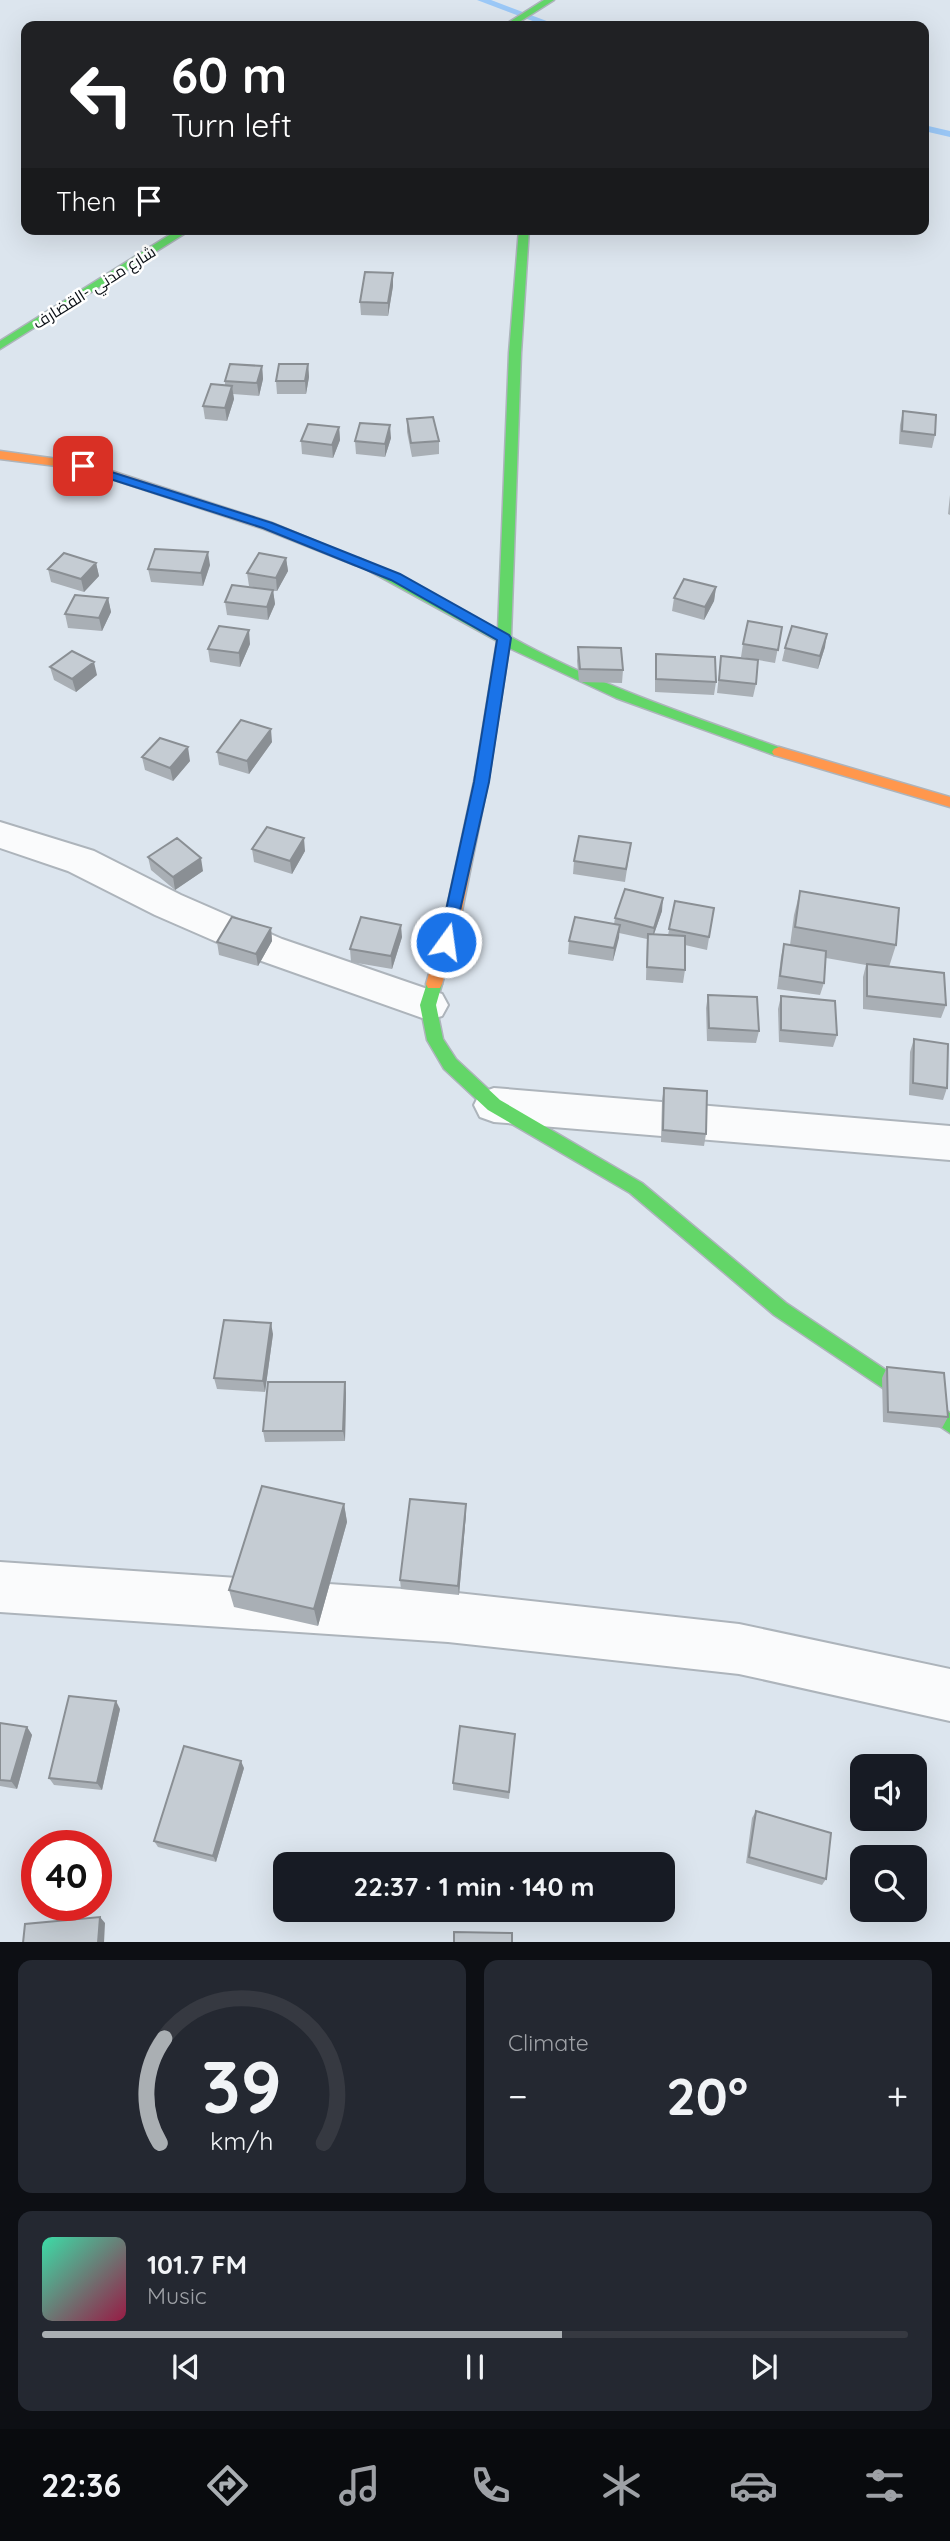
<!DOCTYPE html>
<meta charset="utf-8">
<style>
body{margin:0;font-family:Quicksand,Cairo,sans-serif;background:#242831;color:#f1f3f6;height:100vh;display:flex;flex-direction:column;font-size:26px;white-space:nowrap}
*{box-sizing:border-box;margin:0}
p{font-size:23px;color:#9ea1a6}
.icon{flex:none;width:38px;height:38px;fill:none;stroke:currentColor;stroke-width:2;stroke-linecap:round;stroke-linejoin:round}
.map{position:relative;height:1942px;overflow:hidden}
.sheet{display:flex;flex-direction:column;gap:18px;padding:18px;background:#0d0f14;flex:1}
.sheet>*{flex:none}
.banner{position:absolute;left:21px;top:21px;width:908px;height:214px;border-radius:14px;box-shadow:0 7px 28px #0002;background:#202124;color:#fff;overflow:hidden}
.buttons{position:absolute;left:850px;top:1754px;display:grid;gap:14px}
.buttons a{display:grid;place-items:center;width:77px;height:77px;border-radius:14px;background:#171b24;box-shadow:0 7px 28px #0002;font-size:35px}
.speed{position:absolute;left:21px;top:1830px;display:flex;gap:14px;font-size:35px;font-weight:700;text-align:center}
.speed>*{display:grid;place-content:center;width:91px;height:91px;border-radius:50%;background:#171b24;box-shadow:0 7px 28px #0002;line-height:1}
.speed .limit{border:10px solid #d22;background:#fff;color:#111}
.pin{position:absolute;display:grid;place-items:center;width:60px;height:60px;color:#fff;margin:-30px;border-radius:14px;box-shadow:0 4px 10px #0006}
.me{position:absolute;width:77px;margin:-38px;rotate:14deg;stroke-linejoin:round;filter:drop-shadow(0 0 5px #0008)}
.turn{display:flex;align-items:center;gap:24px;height:147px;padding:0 35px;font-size:32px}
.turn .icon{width:91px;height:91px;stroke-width:2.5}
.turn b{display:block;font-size:49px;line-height:60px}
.then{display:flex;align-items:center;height:66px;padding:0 35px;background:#0003;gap:14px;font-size:26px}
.big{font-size:52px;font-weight:700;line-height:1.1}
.sheet .tile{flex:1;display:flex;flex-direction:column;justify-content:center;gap:10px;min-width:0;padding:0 24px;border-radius:14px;background:#242831}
.sheet .dial{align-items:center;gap:0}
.dial svg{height:182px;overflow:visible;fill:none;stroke:#363941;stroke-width:7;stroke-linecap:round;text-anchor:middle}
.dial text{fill:#f1f3f6;stroke:none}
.song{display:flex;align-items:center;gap:21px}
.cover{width:84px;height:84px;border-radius:10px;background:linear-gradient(135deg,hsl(160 70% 55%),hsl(340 70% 35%))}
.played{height:7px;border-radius:4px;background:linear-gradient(90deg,#aaafb3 60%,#363941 60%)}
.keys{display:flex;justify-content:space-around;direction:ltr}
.heat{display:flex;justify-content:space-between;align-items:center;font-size:38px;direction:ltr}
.sheet .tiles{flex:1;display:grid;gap:18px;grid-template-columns:1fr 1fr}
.tile:last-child{grid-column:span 2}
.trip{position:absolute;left:273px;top:1852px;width:402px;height:70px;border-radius:14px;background:#171b24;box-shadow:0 7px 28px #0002;font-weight:700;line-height:70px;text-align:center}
.tab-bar{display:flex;height:112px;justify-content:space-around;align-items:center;background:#090b0e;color:#9ea1a6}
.tab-bar .icon{width:49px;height:49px}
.tab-bar .on{color:#aaafb3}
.tab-bar b{font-size:32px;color:#f1f3f6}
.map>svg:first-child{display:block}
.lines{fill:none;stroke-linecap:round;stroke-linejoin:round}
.stream{fill:#9bc8f7;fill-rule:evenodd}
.street-casing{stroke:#adb4bb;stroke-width:4}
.fast-casing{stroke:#adb4bb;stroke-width:3}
.slow-casing{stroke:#adb4bb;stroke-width:3}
.street{fill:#fafbfc;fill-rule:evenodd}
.fast{fill:#63d668;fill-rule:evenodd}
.slow{fill:#ff974d;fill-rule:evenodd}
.wall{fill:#a9afb5}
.shaded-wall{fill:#8a8f94}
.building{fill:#c5ccd3;stroke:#8a8f94;stroke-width:2}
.route{fill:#1a73e8;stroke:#114b97;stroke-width:2}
.labels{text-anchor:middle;stroke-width:5;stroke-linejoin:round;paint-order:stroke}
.far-street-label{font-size:16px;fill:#0b1016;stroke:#fff}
</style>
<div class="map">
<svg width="950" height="1943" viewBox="0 0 950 1943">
<rect width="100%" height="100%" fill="#dce5ee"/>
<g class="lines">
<path class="stream" d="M477,0H491L560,26H546Z
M924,125L950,131V137L924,131Z"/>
<defs>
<path id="street" d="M0,822L94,851L181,895L282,939L442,994L448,1005L442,1016L428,1020L256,959L155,915L68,871L0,848Z
M494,1088L950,1126V1160L494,1122L480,1117L474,1105L480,1093Z
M0,1562L448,1592L739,1624L950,1669V1721L739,1674L448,1642L0,1612Z"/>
<path id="fast" d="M544,0H554L513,26H503Z
M179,229H192L0,349V341Z
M519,229H529L521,353L511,637C597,685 691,716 784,749L786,752L784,755H774L616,698L509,648L489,777L482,782L477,781L475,777L497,641L353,562L359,558L407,580L498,630L509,353Z
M434,978L440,980L442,984L436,1005L443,1039L456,1059L500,1100L642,1183L786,1303L950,1413V1433L774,1315L630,1193L488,1110L444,1069L427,1040L420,1005L428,980Z"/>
<path id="slow" d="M0,451L87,463L272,523L365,562L359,566L355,565L264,529L81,469L0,459Z
M779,747L950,797V807L774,755L772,752L774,749Z
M482,772L489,777L460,921L442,984L440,988H428L426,984L444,921L475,777Z"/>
</defs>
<use href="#street" class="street-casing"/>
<use href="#fast" class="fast-casing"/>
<use href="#slow" class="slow-casing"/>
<use href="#street" class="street"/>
<use href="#fast" class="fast"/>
<use href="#slow" class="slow"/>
</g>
<path class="wall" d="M393,286L388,316L361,315L360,302Z
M308,364L309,377L306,394H277L276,381Z
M262,366L263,379L259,396L233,394L234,399L227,421L205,419L203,406L225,385V381Z
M903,411L935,435L932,448L899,444L900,425Z
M407,419L439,441V454L412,457L407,432Z
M339,427L340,440L333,458L302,454L301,441Z
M391,438L385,457L356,454L355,441Z
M950,495V515L948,514Z
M286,558L288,571L277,591H273L275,604L268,620L227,615L225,602L269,590L249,586L247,573Z
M96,563L99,576L84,592L51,582L48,569Z
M210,565L203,586L151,582L148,569Z
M716,587L714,601L704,620L672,611L674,598Z
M108,598L111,612L102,631L68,628L65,614Z
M782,627L775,663L741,657L743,644Z
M250,644L240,667L210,662L208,649Z
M578,647L623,670L622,683L579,682L577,661Z
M825,647L818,669L782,661L785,648Z
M656,654L716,682L714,695L655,692V668Z
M721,656L756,684L753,697L717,693Z
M50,667L97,675L76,692L54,680Z
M272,742L249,774L219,765L217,752Z
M142,757L190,761L173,781L145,770Z
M252,849L305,851L292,874L254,862Z
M629,856L625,882L573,874L574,861Z
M148,857L203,871L175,890L151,870Z
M800,891L896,945L889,967L946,1005L941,1018L863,1009V977L866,965L826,958L824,983L820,995L777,989L781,957L784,944L790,945L794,915Z
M675,901L714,908L707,950L685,945V970L683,983L646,980L647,939L619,933L613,961L568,954L569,941L614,924L615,918L662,911L654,934L668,935Z
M271,928L272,941L258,966L219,955L217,942Z
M402,937L392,969L351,962L350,949Z
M708,995L759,1031L756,1043L707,1041L706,1008Z
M781,996L837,1035L833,1047L779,1042L778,1009Z
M914,1039L947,1088L943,1100L909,1095L910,1052Z
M664,1088L706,1134L704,1146L661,1142L662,1100Z
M273,1334L265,1392L217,1389L214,1378Z
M887,1367L948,1417L942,1428L883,1422L882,1378Z
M345,1382L346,1393L345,1441L265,1442L263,1431Z
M344,1504L347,1522L318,1626L234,1607L229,1590Z
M466,1514L459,1595L401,1589L400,1580Z
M120,1709L102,1790L54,1785L49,1778Z
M0,1723L27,1727L32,1735L17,1789L0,1786Z
M515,1734L509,1799L453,1790V1783Z
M244,1768L216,1862L158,1847L154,1841Z
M756,1811L826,1879L822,1885L746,1863L752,1818Z"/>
<path class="shaded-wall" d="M393,273V286L388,316V303Z
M308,364L309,377L306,394L305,381Z
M262,366L263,379L259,396L257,383Z
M232,386L234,399L227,421L225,408Z
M390,425L391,438L385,457V444Z
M339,427L340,440L333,458L332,445Z
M208,552L210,565L203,586L201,573Z
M286,558L288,571L277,591L276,578Z
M96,563L99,576L84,592L81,579Z
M716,587L714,601L704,620L705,607Z
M273,590L275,604L268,620L267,607Z
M108,598L111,612L102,631L99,618Z
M249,630L250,644L240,667L239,653Z
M827,634L825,647L818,669L820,656Z
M94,662L97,675L76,692L72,679Z
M271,729L272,742L249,774L247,761Z
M188,747L190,761L173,781L170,768Z
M304,838L305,851L292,874L290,861Z
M201,858L203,871L175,890L173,877Z
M663,898L662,911L652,940L654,928Z
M401,925L402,937L392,969L391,956Z
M620,925L619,938L613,961L614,948Z
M271,928L272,941L258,966L256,954Z
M271,1323L273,1334L265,1392L263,1381Z
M345,1382L346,1393L345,1441L343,1431Z
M344,1504L347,1522L318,1626L314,1609Z
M466,1504V1514L459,1595L458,1586Z
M116,1701L120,1709L102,1790L97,1783Z
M27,1727L32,1735L17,1789L11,1781Z
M241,1761L244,1768L216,1862L213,1856Z
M100,1917L105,1923L104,1943H98Z"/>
<path class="building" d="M365,272L393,273L388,303L360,302Z
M230,364L262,366L257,383L225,381Z
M279,364H308L305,381H276Z
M211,384L232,386L225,408L203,406Z
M903,411L936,415L935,435L902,431Z
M433,417L439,441L411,443L407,419Z
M360,423L390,425L385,444L355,441Z
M308,424L339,427L332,445L301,441Z
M155,549L208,552L201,573L148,569Z
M64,553L96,563L81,579L48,569Z
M259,553L286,558L276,578L247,573Z
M684,579L716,587L705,607L674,598Z
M232,585L273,590L267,607L225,602Z
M75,595L108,598L99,618L65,614Z
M748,621L782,627L778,650L743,644Z
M219,626L249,630L239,653L208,649Z
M792,626L827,634L820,656L785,648Z
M578,647L621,648L623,670L580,669Z
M72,651L94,662L72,679L50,667Z
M656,654L715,657L716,682L656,679Z
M721,656L758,660L756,684L719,680Z
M241,720L271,729L247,761L217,752Z
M160,738L188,747L170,768L142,757Z
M267,827L304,838L290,861L252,849Z
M579,836L631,843L626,869L574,861Z
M177,838L201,858L173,877L148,857Z
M625,889L663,898L654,928L615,918Z
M800,891L899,908L896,945L795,927Z
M675,901L714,908L709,937L669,929Z
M232,917L271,928L256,954L217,942Z
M361,917L401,925L391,956L350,949Z
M575,917L620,925L614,948L569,941Z
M648,934L685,936V970L647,967Z
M784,944L826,951L824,983L780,976Z
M867,964L944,973L946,1005L867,996Z
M708,995L757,997L759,1031L709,1028Z
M781,996L835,1001L837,1035L781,1030Z
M914,1039L948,1044L947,1088L913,1083Z
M664,1088L707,1091L706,1134L663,1130Z
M224,1320L271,1323L263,1381L214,1378Z
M887,1367L944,1373L948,1417L888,1412Z
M268,1382H345L343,1431H263Z
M262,1486L344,1504L314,1609L229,1590Z
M410,1499L466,1504L458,1586L400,1580Z
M69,1696L116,1701L97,1783L49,1778Z
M0,1723L27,1727L11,1781L0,1780Z
M460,1726L515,1734L509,1792L453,1783Z
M184,1746L241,1761L213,1856L154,1841Z
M756,1811L831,1833L826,1879L749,1857Z
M100,1917L98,1943H23L25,1924Z
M454,1932L512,1933V1943H454Z"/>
<path class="route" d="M83,463L272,523L400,574L509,635L511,638L489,782L452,946H441L439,942L474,782L497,640L391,580L263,528L79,469V464Z"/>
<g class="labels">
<g class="far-street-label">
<text transform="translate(94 287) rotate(-32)" y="6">شارع مدني -القضارف</text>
</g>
</g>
</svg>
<div class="buttons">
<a><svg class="icon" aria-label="sound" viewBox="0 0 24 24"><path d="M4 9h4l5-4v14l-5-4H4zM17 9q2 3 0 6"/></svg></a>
<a><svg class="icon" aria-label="search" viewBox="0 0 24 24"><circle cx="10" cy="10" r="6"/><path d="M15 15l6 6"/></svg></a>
</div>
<div class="speed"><div class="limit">40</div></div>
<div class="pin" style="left:83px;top:466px;background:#d93025"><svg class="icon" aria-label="arrive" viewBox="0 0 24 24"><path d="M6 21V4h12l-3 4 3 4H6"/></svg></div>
<svg class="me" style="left:446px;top:942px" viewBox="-20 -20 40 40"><circle r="17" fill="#1a73e8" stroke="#fff" stroke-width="3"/><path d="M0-11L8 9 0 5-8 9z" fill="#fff"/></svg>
<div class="trip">22:37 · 1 min · 140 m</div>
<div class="banner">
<div class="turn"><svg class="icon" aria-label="left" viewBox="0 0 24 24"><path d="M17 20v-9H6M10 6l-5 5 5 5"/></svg><div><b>60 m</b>Turn left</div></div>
<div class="then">Then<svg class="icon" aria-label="arrive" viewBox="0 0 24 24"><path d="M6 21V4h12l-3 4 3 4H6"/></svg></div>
</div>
</div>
<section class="sheet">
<div class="tiles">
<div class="tile dial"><svg viewBox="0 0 100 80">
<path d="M14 69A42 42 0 1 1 86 69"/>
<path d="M14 69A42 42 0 0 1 16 23" stroke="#aaafb3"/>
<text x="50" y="56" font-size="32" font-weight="700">39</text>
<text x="50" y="72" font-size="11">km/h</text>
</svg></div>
<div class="tile"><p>Climate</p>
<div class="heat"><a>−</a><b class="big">20°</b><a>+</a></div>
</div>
<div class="tile">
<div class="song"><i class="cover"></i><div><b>101.7 FM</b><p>Music</p></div></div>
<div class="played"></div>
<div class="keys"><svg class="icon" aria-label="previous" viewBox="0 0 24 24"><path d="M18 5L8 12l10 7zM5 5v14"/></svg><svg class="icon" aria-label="pause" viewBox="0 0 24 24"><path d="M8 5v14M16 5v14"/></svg><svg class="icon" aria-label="next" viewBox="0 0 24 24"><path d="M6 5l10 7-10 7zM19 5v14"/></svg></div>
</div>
</div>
</section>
<nav class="tab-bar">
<b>22:36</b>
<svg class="icon on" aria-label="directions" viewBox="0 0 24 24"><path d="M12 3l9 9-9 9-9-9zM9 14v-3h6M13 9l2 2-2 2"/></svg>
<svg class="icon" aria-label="music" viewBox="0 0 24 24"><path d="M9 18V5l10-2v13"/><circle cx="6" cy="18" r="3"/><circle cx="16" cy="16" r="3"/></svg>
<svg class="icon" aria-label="phone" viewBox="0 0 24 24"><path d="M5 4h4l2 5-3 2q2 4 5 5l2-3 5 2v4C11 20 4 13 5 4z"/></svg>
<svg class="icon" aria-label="climate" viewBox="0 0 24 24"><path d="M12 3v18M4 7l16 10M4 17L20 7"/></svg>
<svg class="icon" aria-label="car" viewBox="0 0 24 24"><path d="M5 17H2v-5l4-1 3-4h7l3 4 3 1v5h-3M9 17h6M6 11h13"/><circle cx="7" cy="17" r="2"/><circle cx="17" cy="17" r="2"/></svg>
<svg class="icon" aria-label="filters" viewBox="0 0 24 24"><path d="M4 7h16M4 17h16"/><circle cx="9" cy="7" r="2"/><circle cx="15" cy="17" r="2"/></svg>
</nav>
